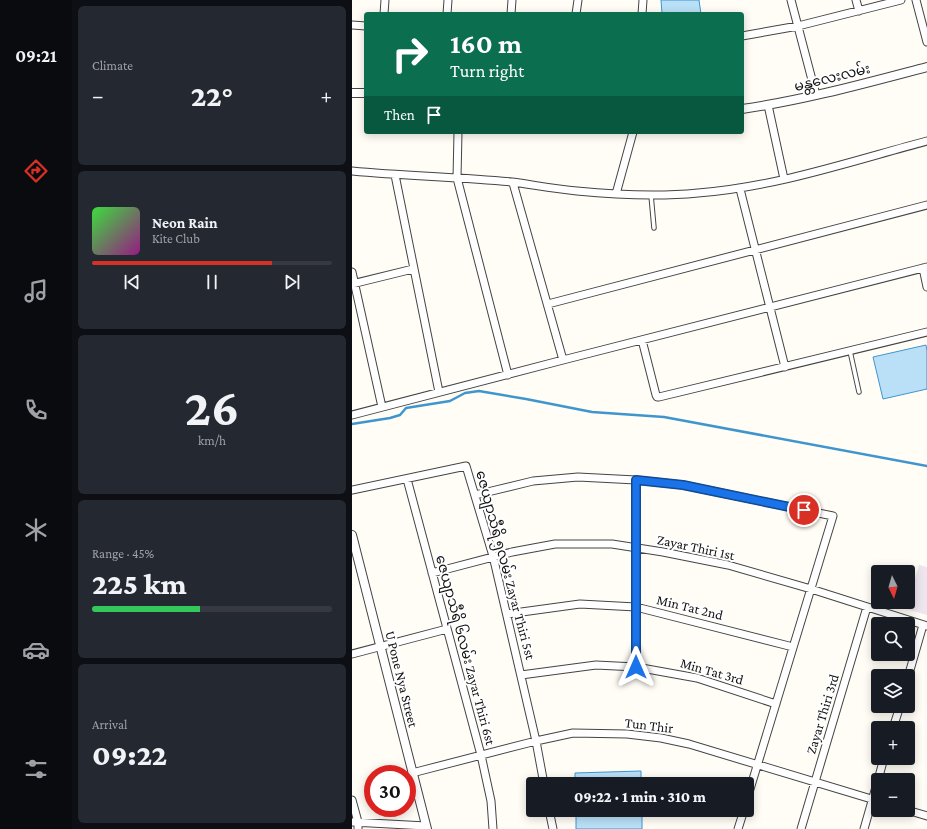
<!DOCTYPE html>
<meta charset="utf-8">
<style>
body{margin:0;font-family:"Crimson Pro","Noto Sans Myanmar",serif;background:#242831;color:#f1f3f6;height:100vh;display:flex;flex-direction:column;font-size:15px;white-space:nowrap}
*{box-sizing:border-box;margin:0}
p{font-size:13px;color:#9ea1a6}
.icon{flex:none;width:22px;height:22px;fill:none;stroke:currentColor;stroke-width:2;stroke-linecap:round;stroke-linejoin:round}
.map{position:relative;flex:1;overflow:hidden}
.details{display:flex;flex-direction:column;gap:6px;padding:6px;background:#0d0f14;width:280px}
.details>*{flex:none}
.top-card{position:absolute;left:12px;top:12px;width:380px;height:122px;border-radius:4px;box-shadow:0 2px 10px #0003;background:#0b6e4f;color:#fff;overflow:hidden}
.needle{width:26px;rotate:175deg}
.tools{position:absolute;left:519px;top:565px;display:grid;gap:8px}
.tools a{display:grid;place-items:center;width:44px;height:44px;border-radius:4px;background:#171b24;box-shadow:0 2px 10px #0003;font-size:20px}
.speed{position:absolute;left:12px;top:765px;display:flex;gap:8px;font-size:20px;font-weight:700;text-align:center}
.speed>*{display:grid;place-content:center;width:52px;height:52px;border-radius:50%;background:#171b24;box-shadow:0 2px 10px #0003;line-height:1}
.speed .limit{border:6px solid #d22;background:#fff;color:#111}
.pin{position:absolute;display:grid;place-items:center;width:34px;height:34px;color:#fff;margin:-17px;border:2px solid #fff;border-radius:50%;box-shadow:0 1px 4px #0007}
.me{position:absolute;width:44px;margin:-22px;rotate:0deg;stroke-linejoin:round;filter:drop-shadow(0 0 3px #0008)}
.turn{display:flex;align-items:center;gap:14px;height:84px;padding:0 20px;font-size:18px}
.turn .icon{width:52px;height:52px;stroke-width:2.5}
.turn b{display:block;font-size:28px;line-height:34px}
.then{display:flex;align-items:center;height:38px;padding:0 20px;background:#0003;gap:8px;font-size:15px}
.big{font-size:30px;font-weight:800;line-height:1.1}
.details .tile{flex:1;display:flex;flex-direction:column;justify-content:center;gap:6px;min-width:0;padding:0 14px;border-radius:6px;background:#242831}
.details .dial{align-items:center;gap:0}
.dial b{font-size:52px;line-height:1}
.song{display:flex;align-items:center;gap:12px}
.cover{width:48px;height:48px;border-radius:6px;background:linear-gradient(135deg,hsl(120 70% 55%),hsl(310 70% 35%))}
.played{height:4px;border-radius:2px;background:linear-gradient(90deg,#d93025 75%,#363941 75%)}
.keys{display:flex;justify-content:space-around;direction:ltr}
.heat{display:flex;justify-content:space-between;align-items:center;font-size:22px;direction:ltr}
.charge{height:6px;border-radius:3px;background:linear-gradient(90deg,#34c759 45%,#363941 0)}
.trip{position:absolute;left:174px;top:777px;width:228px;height:40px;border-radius:4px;background:#171b24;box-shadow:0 2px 10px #0003;font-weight:800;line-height:40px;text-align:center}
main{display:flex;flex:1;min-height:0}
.dock{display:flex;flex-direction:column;width:72px;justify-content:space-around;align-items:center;background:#090b0e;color:#9ea1a6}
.dock .icon{width:28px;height:28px}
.dock .current{color:#d93025}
.dock b{font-size:18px;color:#f1f3f6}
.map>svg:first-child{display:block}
.industrial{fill:#eee6ef}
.water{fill:#b9e0f7;stroke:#3f96cf}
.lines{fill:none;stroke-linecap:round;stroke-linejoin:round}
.stream{stroke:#3f96cf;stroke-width:2.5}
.service-casing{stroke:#444;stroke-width:5.5}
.minor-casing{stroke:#444;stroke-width:9}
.tertiary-casing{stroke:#444;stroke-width:10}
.service{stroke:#fff;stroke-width:3.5}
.minor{stroke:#fff;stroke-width:7}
.tertiary{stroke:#fff;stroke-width:8}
.route-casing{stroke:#114b97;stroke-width:10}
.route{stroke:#1a73e8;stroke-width:7}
.labels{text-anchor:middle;stroke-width:4;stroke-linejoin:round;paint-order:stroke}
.street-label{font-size:14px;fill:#111;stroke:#fff}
</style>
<main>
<nav class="dock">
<b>09:21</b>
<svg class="icon current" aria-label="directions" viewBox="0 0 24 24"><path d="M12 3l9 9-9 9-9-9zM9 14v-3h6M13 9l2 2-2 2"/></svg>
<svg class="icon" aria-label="music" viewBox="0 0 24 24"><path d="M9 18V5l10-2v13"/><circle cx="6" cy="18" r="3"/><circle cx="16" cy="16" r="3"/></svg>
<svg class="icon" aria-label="phone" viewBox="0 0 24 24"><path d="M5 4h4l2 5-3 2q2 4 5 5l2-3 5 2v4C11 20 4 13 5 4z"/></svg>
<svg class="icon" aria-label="climate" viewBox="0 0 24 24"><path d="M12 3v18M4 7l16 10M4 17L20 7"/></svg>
<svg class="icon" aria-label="car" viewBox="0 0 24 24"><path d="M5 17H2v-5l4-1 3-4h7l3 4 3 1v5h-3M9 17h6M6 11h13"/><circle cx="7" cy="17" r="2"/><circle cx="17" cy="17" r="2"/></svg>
<svg class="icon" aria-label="filters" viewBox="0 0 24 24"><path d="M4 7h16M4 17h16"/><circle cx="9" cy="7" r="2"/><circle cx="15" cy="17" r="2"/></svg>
</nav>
<section class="details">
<div class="tile"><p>Climate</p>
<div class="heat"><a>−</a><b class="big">22°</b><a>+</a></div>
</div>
<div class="tile">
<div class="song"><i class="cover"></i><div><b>Neon Rain</b><p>Kite Club</p></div></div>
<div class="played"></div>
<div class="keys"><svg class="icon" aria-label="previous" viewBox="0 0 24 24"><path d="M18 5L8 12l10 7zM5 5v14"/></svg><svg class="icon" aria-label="pause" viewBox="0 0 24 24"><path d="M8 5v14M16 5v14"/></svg><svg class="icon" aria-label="next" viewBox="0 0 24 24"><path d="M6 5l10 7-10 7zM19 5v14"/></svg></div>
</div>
<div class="tile dial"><b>26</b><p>km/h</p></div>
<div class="tile"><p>Range · 45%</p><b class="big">225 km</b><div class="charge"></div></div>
<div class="tile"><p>Arrival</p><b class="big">09:22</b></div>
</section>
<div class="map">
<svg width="575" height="829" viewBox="0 0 575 829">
<rect width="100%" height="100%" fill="#fffdf5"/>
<path class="industrial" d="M567,565L575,567V615L554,609Z"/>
<path class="water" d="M309,0H347L349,14H310Z
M574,345L575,351V389L531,399L521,357Z
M289,771V784H223V773Z
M224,810H290V829H224Z"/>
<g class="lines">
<path class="stream" d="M0,424L38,418L48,415L54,408L98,401L113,393L127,391L174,399L240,412L312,417L575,466"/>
<defs>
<path id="service" d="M299,195L302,228
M498,351L507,392"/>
<path id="minor" d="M439,0L464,95
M504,0L507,11
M564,0L575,42
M32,14L33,0
M95,14L96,0
M159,14L160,0
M224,14L226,0
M290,14L291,0
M0,25L14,26
M390,36L446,26L549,0
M416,105L432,179
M106,132L105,178L156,375
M0,171C53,176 106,177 160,182C182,185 203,189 225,191C265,195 306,197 346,193C424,187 500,161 575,141
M43,175L87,392
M161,183L211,360
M388,189L433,367
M264,194L281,132
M571,268L575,287
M0,272L30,407
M0,284L61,269
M196,304L575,205
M290,340L304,395L305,397H307L575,332
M0,415L211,360L575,267
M55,479L129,755L139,801L141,829
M0,490L114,466L141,556L184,741L192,784
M123,495L181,481L226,477L284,480L331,485L481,516L395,799
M80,573L160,552L203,544H260L311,552L376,565L459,589L575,626
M155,614L228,604L284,607L441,647
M0,654L95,629
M284,667V480
M169,675L244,665L284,667L345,678L424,704
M556,677L571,625
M541,728L548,706
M60,773L184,741L221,733L275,734L309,738L337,744L526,801
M526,780L532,758
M0,800L6,822V829
M197,810L201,829
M555,810L575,816
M0,822L74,826
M386,829L392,810
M449,829L515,607
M512,829L526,780"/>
<path id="tertiary" d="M0,93H14
M390,109C453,100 514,83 575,67
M0,535L75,829"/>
</defs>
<use href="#service" class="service-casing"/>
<use href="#minor" class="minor-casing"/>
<use href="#tertiary" class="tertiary-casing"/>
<use href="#service" class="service"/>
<use href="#minor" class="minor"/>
<use href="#tertiary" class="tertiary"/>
</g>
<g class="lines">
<defs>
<path id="route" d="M284,667V480L331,485L452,510"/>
</defs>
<use href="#route" class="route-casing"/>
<use href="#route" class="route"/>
</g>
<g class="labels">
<g class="street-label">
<text transform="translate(480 77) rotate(-14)" y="5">မန္တလေးလမ်း</text>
<text transform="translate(344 547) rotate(12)" y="5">Zayar Thiri 1st</text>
<text transform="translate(154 565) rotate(75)" y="5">ဇေယျာသီရိ ၅လမ်း Zayar Thiri 5st</text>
<text transform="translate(338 607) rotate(14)" y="5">Min Tat 2nd</text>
<text transform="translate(114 650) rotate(75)" y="5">ဇေယျာသီရိ ၆လမ်း Zayar Thiri 6st</text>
<text transform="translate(360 671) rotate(16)" y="5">Min Tat 3rd</text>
<text transform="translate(50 679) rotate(76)" y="5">U Pone Nya Street</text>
<text transform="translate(470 714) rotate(-73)" y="5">Zayar Thiri 3rd</text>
<text transform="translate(297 725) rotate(7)" y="5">Tun Thir</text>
</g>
</g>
</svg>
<div class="tools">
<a><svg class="needle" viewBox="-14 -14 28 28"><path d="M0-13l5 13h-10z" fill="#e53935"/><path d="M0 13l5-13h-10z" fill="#9ea1a6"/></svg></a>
<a><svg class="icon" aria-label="search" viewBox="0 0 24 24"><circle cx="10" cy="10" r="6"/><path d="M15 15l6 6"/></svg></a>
<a><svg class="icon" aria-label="layers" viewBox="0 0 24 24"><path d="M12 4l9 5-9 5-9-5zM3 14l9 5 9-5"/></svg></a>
<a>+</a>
<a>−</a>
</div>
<div class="speed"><div class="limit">30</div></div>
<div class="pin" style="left:452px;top:510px;background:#d93025"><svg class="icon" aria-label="arrive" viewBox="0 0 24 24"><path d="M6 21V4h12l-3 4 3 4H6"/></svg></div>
<svg class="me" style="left:284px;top:667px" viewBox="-20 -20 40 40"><path d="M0-17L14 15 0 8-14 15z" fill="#1a73e8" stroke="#fff" stroke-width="4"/></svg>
<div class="trip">09:22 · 1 min · 310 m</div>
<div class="top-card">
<div class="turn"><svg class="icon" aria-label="right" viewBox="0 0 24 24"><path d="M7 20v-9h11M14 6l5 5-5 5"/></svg><div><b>160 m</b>Turn right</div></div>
<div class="then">Then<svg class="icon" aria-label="arrive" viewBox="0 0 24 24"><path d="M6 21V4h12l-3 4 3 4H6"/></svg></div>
</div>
</div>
</main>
